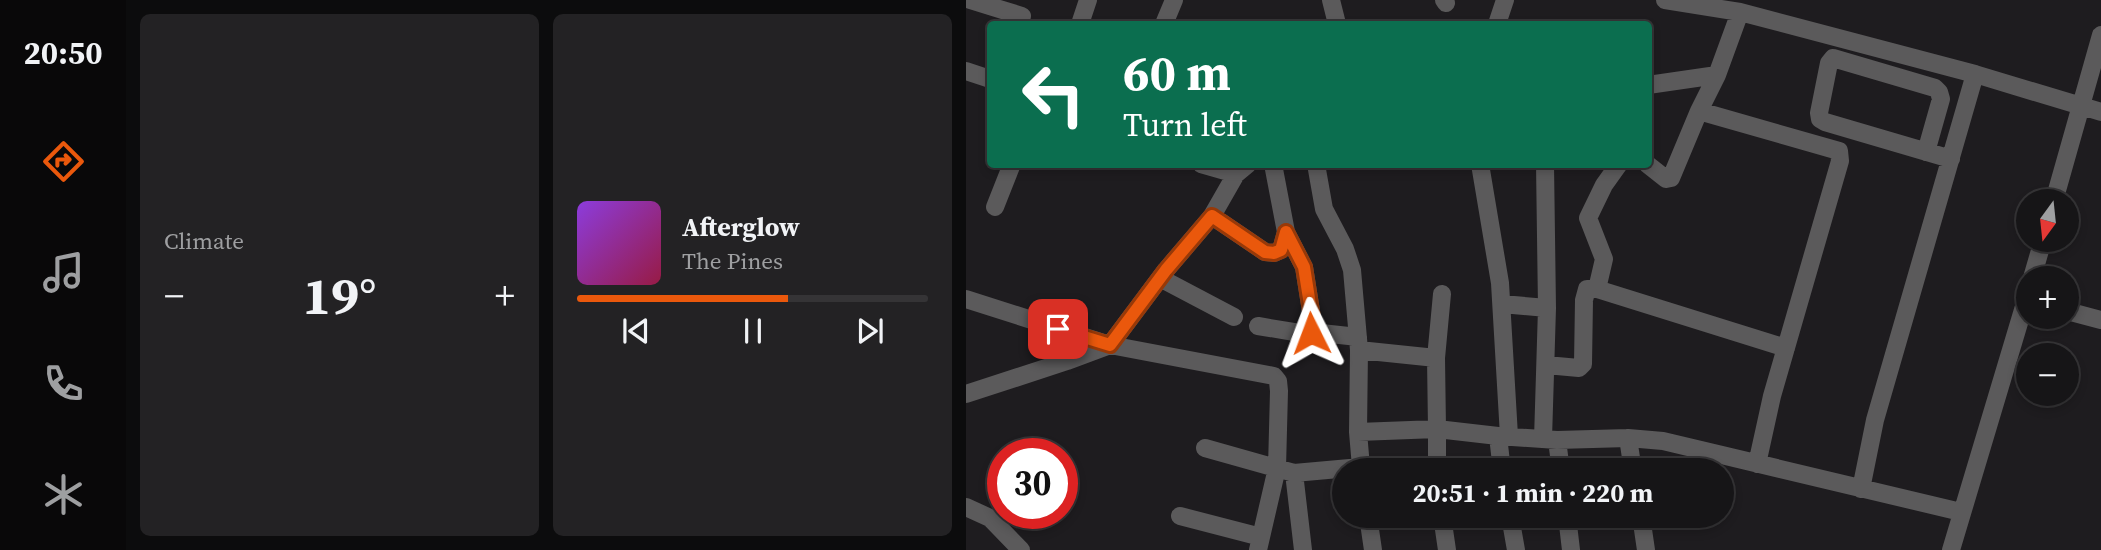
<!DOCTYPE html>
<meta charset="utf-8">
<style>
body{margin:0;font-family:"Source Serif 4",serif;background:#232224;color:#f1f3f6;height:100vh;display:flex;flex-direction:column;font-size:26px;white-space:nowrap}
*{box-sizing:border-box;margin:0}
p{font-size:23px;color:#9e9fa1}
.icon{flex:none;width:38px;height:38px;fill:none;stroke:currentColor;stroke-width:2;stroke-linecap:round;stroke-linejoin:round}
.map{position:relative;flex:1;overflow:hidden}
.side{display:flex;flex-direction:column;gap:14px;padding:14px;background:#0c0c0d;width:840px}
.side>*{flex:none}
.guide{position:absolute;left:21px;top:21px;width:665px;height:147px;border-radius:7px;box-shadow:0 4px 10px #0003,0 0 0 2px #353436;background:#0b6e4f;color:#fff;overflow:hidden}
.needle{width:46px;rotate:195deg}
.fabs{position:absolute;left:1050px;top:189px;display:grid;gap:14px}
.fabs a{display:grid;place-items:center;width:63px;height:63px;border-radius:50%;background:#161517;box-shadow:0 4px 10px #0003,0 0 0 2px #353436;font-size:35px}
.speed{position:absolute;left:21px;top:438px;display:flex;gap:14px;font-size:35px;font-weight:700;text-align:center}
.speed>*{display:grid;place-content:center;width:91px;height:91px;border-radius:50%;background:#161517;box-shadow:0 4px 10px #0003,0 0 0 2px #353436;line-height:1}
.speed .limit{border:10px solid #d22;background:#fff;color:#111}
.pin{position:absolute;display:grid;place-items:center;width:60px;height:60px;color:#fff;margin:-30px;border-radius:14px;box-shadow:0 4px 10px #0006}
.me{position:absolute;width:77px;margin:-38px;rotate:357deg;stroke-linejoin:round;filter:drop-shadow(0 0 5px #0008)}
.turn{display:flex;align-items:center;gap:24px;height:147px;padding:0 21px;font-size:32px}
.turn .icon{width:91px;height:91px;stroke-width:2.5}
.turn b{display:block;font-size:49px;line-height:60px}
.big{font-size:52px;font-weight:700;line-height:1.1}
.side .widget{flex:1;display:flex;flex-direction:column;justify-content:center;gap:10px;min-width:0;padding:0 24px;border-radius:10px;background:#232224}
.song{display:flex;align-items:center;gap:21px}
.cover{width:84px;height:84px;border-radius:10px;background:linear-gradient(135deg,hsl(270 70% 55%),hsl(340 70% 35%))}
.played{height:7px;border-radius:4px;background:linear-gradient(90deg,#ea580c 60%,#353436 60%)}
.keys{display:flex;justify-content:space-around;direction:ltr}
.heat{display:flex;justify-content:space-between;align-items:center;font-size:38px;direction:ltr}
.side .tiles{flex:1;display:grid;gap:14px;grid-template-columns:repeat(2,1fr)}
.trip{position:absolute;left:366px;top:458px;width:402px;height:70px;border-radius:35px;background:#161517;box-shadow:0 4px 10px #0003,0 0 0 2px #353436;font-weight:700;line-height:70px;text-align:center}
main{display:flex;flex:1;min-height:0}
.menu{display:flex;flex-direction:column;width:126px;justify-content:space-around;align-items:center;background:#090809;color:#9e9fa1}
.menu .icon{width:49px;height:49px}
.menu .current{color:#ea580c}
.menu b{font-size:32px;color:#f1f3f6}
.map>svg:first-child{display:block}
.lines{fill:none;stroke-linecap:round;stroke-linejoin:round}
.minor{stroke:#5b5a5b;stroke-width:18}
.route-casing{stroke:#983908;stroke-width:18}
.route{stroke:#ea580c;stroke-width:12}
</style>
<main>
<nav class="menu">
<b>20:50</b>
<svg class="icon current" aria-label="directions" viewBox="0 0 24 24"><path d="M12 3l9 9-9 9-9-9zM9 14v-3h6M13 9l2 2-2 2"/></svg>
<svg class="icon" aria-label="music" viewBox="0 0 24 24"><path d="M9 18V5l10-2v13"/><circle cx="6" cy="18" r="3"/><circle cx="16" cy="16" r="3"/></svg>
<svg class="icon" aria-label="phone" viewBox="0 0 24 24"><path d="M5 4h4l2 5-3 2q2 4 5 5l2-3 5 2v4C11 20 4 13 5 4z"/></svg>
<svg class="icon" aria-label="climate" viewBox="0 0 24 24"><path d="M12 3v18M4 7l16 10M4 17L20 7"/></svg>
</nav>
<section class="side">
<div class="tiles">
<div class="widget"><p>Climate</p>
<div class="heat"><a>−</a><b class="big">19°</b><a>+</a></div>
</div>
<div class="widget">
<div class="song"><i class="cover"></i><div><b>Afterglow</b><p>The Pines</p></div></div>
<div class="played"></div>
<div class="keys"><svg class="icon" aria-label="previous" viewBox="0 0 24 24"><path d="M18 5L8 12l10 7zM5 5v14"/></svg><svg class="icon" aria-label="pause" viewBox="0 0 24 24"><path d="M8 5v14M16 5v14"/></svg><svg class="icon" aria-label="next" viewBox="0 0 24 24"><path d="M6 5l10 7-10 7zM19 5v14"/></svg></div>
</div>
</div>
</section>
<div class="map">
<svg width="1135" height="550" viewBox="0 0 1135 550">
<rect width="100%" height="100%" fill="#1e1c1f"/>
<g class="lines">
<path class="minor" d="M4,0L56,16
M365,0L371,24
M478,0L480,3
M699,0L774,12L1009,74L1135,112
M114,24L122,0
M198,24L208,0
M531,24L539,0
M0,71L24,79
M751,75L733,111L873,151L874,161L806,396L791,464
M682,85L751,75L774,12
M960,152L975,99L973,92L969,88L867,58L863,63L853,113L854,119L859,122L985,159
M235,164L270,174
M350,164L358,209L379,249L386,270L393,350L392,432
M514,164L534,283L543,436
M681,164L700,179L705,178L733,111
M1088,201L1135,35
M29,207L46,164
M246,216L299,252L308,253L315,250L320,232L307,164
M320,232L338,267L348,330L355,333L392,337
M194,278L268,317
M1066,278L1077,240
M631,289L638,259L622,218L638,185L653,164
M0,299L144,345L308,376L312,381L313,391L311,468L292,550
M536,304L581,308
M1101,311L1135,320
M292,326L340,334L348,330
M470,358L476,294
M580,365L613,368L617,364L618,300L621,289H631L820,348
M0,394L101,361L144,345L200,270L246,216L270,174L282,164
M662,438L667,471
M577,439L581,308L579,164
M591,440L595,471
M239,448L328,473L337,550
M471,471V429L532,436
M536,471L532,436L591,440L662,438L697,441L995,512
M328,473L395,467L392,432L471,429L470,358L393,350
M895,489L909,420L1009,74
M0,507L24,518L55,550
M214,516L295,537
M402,516L407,550
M476,516L481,550
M544,516L550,550
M601,516L605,550
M675,516L680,550
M985,550L1062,293"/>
</g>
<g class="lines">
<defs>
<path id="route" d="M92,329L144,345L200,270L246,216L299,252L308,253L315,250L320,232L338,267L348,330L345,333"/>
</defs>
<use href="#route" class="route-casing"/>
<use href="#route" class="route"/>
</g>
</svg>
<div class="fabs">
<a><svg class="needle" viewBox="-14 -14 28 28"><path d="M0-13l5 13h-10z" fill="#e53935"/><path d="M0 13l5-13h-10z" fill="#9e9fa1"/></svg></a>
<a>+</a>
<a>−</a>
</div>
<div class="speed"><div class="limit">30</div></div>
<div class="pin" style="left:92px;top:329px;background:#d93025"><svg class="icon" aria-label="arrive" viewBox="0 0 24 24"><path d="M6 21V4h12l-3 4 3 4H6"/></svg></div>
<svg class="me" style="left:345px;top:333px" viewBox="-20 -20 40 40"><path d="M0-17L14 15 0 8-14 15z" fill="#ea580c" stroke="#fff" stroke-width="4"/></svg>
<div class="trip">20:51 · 1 min · 220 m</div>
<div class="guide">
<div class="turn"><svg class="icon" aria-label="left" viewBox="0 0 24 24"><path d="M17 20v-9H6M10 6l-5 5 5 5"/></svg><div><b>60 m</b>Turn left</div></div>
</div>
</div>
</main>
